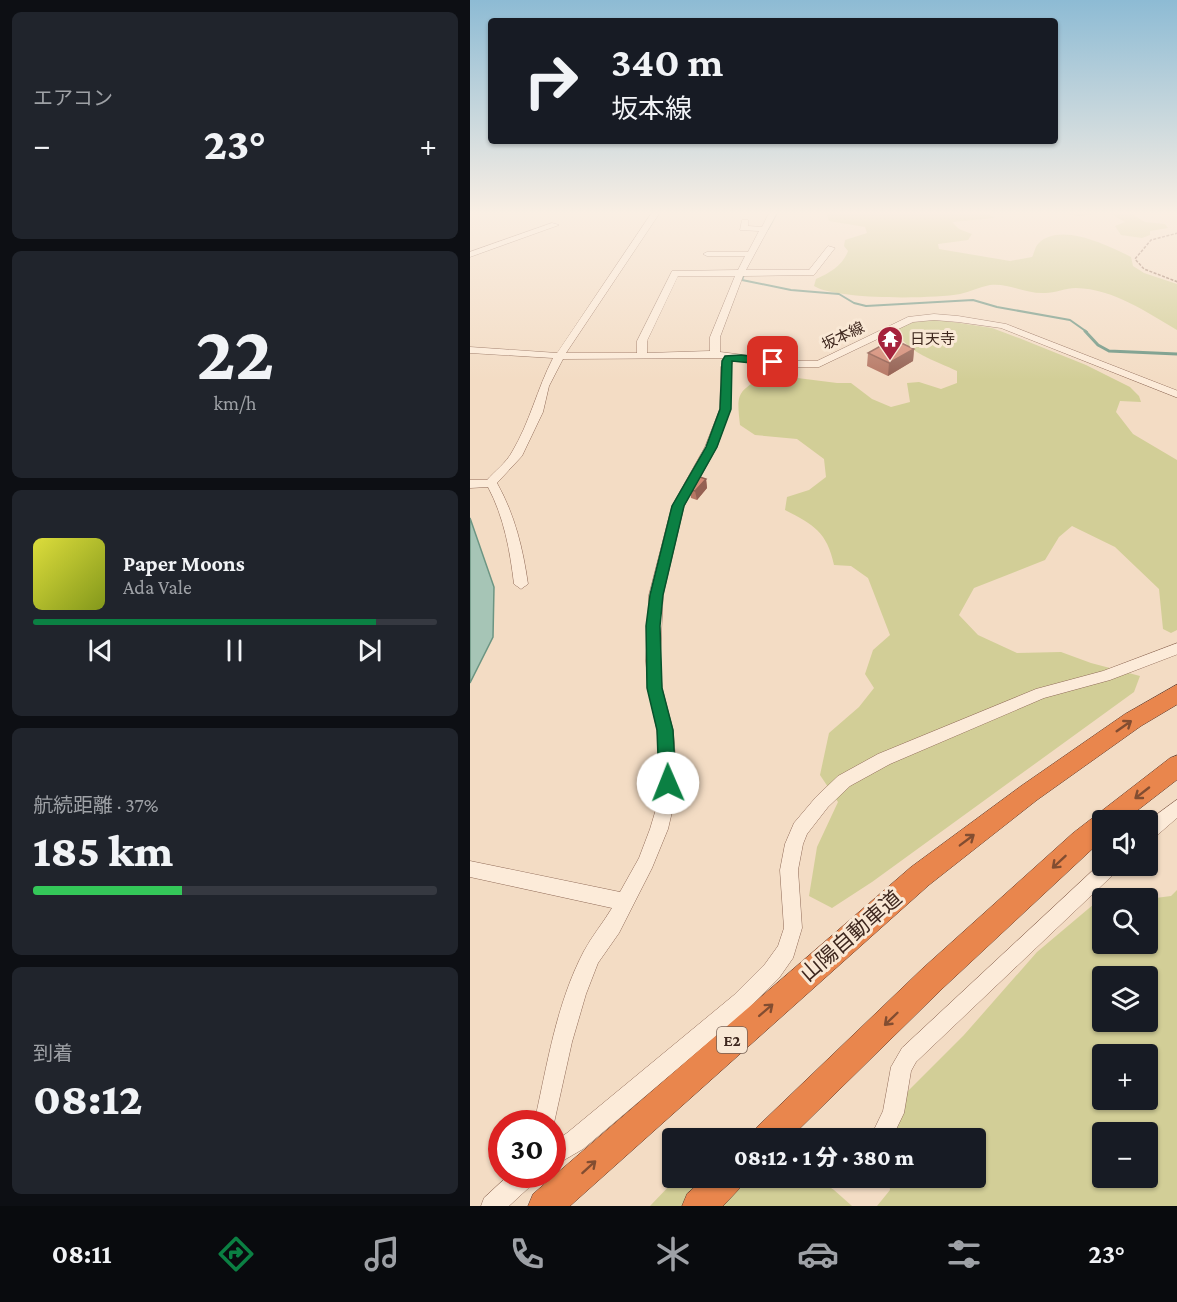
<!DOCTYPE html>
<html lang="ja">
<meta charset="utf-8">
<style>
body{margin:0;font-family:"Crimson Pro","Noto Sans JP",serif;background:#20242c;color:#f1f3f6;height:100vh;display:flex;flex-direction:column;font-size:22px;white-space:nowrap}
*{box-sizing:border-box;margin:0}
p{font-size:20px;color:#9ea1a6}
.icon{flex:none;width:33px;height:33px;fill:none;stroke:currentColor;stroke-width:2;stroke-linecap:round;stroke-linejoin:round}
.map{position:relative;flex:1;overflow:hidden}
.drawer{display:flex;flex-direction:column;gap:12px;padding:12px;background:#0d0f14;width:470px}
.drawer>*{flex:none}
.banner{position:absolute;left:18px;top:18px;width:570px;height:126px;border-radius:6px;box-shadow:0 2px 4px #0004;background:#171b24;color:#f1f3f6;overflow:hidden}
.controls{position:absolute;left:622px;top:810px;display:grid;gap:12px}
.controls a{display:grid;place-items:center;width:66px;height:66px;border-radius:6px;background:#171b24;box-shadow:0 2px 4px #0004;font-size:30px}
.speed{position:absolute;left:18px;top:1110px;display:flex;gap:12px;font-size:30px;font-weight:700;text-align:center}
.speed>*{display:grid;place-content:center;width:78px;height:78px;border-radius:50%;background:#171b24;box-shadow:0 2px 4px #0004;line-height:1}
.speed .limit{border:9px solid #d22;background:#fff;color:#111}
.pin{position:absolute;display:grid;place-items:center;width:51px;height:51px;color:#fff;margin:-26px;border-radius:12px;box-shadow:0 3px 9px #0006}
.me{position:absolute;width:66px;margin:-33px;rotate:359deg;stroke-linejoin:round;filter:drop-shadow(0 0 4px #0008)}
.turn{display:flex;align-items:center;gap:21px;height:126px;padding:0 24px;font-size:27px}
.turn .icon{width:78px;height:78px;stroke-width:2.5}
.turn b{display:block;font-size:42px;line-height:51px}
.big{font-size:45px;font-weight:800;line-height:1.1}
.drawer .card{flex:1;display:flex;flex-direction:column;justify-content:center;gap:9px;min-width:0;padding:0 21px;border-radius:9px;background:#20242c}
.drawer .dial{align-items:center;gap:0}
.dial b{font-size:78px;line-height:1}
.song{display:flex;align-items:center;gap:18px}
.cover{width:72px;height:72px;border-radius:9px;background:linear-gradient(135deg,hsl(60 70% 55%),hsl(70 70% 35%))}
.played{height:6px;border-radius:3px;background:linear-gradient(90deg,#0b8043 85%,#363941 85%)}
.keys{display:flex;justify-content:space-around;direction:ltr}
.heat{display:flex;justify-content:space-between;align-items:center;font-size:33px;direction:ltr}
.charge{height:9px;border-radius:4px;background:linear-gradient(90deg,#34c759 37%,#363941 0)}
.trip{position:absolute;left:192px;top:1128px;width:324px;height:60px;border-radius:6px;background:#171b24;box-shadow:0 2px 4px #0004;font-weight:800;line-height:60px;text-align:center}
.tab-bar{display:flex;height:96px;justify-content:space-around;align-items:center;background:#090b0e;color:#9ea1a6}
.tab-bar .icon{width:42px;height:42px}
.tab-bar .active{color:#0b8043}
.tab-bar b{font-size:27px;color:#f1f3f6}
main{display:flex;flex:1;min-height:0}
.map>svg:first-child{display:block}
.green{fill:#d2ce97;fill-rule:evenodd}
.water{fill:#a6c5b6;stroke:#6c9583;stroke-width:1.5}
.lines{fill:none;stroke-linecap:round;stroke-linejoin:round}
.stream-far1{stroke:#6c9583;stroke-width:2}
.stream{stroke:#6c9583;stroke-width:3}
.minor-casing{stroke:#906b58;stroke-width:1}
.highway-casing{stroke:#5d3a2d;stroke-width:1}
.path{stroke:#906b58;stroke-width:1.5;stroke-dasharray:3 1.5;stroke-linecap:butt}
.minor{fill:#fcebd9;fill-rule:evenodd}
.highway{fill:#e9864d;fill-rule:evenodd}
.wall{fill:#b67865}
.shaded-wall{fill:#946153}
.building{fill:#d48b76;stroke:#946153;stroke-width:1.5}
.oneway{stroke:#824d31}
.route{fill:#0b8043;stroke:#07532c;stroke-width:1.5}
.labels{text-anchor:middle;stroke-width:6;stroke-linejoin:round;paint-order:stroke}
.far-street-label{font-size:15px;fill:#3e271e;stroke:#f9e8d5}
.far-poi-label{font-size:15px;fill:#3e271e;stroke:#f9e8d5;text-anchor:start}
.shield{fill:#f9e8d5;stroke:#766155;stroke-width:1.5}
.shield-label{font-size:16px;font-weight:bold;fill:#3e271e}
.near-street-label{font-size:21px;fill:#3e271e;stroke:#f9e8d5}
</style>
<main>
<section class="drawer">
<div class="card"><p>エアコン</p>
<div class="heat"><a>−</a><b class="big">23°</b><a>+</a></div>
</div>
<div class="card dial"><b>22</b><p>km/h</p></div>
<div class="card">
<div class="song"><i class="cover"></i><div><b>Paper Moons</b><p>Ada Vale</p></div></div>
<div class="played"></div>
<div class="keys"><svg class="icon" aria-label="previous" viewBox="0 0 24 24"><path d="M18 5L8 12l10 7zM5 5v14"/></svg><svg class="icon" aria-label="pause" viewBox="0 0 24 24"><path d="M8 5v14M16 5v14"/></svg><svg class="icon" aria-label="next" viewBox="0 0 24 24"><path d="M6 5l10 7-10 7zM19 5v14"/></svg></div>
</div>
<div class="card"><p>航続距離 · 37%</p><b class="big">185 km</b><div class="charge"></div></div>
<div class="card"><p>到着</p><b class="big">08:12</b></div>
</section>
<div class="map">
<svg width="708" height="1206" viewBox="0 0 708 1206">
<rect width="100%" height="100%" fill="#f3dcc4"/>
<path class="green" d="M356,211H474L487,214C496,208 517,209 524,218L482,222L489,229L502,234L498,240L468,244L469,249L540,261L562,257C564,254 565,247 568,244C589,221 639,246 661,257L663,266L674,273L707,284V330C676,312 644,289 606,288C596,288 585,293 575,293C556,294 539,283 520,285C509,287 500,292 490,294C461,299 367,300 344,286L346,279C360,273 373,265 378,251L374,246L375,240L397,233L395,227L359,221Z
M581,211H656L675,222L695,224L698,228L680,231V235L672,238L651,235L645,226L655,222L638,212L609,216Z
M463,319L522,328L549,338L616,365L660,387L669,396L671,402L650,401L646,412L663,434L707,460V630L701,633L693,629L689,589L645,547L602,526L589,537L575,560L504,588L489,615L508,635L547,653L591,652L621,663L670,676L664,692L402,882L362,908L339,896L347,847L368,802L350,775L359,733L389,707L404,688L395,674L403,650L420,635L398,578L381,566L364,565C357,532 344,525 315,510L317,497L339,490L356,477L354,459L327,439L285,435L270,425C266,391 268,393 296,374L367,383H381L402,399L421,407L440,402L437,383L449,382L471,389L487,383V371C467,361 434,352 426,329L446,321Z
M707,890V1206H407L420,1190L419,1178H506V1138H420L434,1095L494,1035L567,952L624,904H633V944H678V899L701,896ZM633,976H678V1022H633ZM633,1054H678V1100H633ZM633,1132H678V1178H633Z
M211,1178H346L364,1190L382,1206H180L202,1183Z"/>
<path class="water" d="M0,518L24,587L23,637L0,683Z"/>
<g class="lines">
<path class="stream-far1" d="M298,229L308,211
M275,272L272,280L321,290L369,294L384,303L396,306L503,300L527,307L600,320L617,332"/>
<path class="stream" d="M615,331L628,345L639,351L708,354"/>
<defs>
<path id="minor" d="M183,211H191L96,353H167V341L202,271L268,270L275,256H237L233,254L237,252H278L289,231L270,230L272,220H278V226L292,227L300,211H308L276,270H339L358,246L365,248L344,275L273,276L250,337V352L323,361H347L438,317L464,314L488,316L536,324L708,391V398L531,328L488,322L464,320L443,322L349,367H323L263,359L261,367L260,409L247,447L214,506L193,595L190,661L192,688L203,730L206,766L205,799L198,829L182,868L149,933L128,963L116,994L102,1042L82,1132V1124H64C77,1066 86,1004 114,951C122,936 133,923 142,908L0,877V861L150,892L169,858L180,829L189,799L190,766L187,730L178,688L176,661L179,595L202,506L235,447L250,409L251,367L254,358L93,359L79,386L73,412L52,456L27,483C45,515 53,549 58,584L51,589L44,584C40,551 34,517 18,487L0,488V480H17C25,471 36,463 42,452C60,422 67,389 83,358L0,353V347L87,353ZM208,276H265L240,337V351L177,353V341Z
M82,223L89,225L0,257V252Z
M708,643V654L640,680L574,698L420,764L380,786L358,807L337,834L333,844L328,870L332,928L323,958L309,978L278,1009L113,1149L82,1167V1143L97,1133L264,995L295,964L308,946L314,928L310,870L315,844L324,823L346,797L368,776L408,754L566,689L633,671Z
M708,799V817L684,838L678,840V821Z
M633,861V866H649L646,872L446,1062L441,1071L434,1113L422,1138H400L413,1111L421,1067L432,1048Z
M40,1174H68L65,1182L39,1206H11L14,1198Z"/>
<path id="highway" d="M708,684V704L671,726L567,800L459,885L100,1206H58L63,1194L441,867L551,786L655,714Z
M708,755V779L655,820H633V839L473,988L320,1138H282L287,1127L453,968L603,833L700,758Z
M235,1178H274L269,1189L253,1206H212L217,1194Z"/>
</defs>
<use href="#minor" class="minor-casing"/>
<use href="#highway" class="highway-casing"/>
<path class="path" d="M708,233L681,240L665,259L674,269L708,282"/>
<use href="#minor" class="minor"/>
<use href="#highway" class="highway"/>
</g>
<path class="wall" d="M444,349L443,361L418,376L397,366L398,353Z
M236,479L237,488L227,500L221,498L220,490Z"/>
<path class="shaded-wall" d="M444,349L443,361L418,376L419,363Z
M236,479L237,488L227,500L225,491Z"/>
<path class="building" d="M423,339L444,349L419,363L398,353Z
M227,476L236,479L225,491L220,490Z"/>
<defs><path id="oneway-shaft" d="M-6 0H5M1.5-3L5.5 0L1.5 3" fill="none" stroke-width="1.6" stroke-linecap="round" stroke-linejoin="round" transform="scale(1.5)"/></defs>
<g class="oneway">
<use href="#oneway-shaft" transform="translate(654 726) rotate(-35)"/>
<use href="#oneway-shaft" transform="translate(672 793) rotate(142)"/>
<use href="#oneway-shaft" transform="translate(497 840) rotate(-37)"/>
<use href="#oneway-shaft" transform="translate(589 862) rotate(137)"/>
<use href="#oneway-shaft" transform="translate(296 1010) rotate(-41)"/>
<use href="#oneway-shaft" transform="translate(421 1019) rotate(136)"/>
<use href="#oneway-shaft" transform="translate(119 1167) rotate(-42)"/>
</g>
<linearGradient id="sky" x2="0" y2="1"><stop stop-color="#8dbbd4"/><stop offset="0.56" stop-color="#faefe4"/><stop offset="1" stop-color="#faefe4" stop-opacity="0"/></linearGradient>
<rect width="708" height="380" fill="url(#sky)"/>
<path class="route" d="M271,355L303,359L308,362L303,365L262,361L261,409L247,447L214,506L193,595L190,626L192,688L203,730L206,783L203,788L198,790L192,788L189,783L187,730L177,688L176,626L180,595L202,506L236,447L250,409L252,361L255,356Z"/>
<defs>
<symbol id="temple-pin" viewBox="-11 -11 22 30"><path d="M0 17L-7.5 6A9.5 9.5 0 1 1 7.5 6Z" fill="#a5223c" stroke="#f9e8d5"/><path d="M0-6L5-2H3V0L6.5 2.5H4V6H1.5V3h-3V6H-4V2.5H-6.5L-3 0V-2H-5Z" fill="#fff"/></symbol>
</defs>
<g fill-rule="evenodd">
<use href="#temple-pin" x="405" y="324" width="30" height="40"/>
</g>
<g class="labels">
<g class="far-street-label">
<text transform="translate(373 336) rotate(-26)" y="5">坂本線</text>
</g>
<g class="far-poi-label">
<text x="440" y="344">日天寺</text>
</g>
<rect class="shield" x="247" y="1027" width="30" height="26" rx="4.5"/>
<g class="shield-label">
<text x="262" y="1046">E2</text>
</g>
<g class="near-street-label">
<text transform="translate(381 936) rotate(-41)" y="7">山陽自動車道</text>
</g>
</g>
</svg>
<div class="controls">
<a><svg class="icon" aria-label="sound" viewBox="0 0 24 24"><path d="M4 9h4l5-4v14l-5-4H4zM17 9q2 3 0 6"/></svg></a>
<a><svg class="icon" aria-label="search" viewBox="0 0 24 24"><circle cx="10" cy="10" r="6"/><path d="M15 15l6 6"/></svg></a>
<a><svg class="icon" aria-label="layers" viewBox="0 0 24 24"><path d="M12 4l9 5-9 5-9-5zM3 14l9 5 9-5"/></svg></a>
<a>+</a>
<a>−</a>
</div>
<div class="speed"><div class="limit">30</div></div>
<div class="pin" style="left:303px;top:362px;background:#d93025"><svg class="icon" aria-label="arrive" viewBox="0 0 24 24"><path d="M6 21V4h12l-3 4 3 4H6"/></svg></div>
<svg class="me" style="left:198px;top:783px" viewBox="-20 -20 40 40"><circle r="19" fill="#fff"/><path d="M0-13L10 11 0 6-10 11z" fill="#0b8043"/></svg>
<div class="trip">08:12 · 1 分 · 380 m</div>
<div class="banner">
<div class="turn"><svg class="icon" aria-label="right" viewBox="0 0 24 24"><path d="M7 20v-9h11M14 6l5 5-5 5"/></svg><div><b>340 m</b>坂本線</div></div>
</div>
</div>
</main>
<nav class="tab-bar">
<b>08:11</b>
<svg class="icon active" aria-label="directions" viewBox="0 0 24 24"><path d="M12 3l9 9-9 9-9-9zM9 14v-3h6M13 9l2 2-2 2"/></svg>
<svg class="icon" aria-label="music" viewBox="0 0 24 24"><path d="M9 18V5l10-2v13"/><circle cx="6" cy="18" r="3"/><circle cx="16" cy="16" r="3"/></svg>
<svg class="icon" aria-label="phone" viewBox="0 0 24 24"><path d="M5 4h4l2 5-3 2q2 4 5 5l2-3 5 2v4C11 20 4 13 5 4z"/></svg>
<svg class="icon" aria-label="climate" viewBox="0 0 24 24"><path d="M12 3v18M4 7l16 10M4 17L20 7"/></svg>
<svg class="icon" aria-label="car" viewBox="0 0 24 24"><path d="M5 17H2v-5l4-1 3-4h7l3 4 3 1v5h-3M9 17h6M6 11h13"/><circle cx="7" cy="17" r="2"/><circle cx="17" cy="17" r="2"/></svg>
<svg class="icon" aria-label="filters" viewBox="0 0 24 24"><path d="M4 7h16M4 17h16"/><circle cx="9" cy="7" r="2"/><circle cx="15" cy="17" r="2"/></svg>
<b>23°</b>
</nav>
